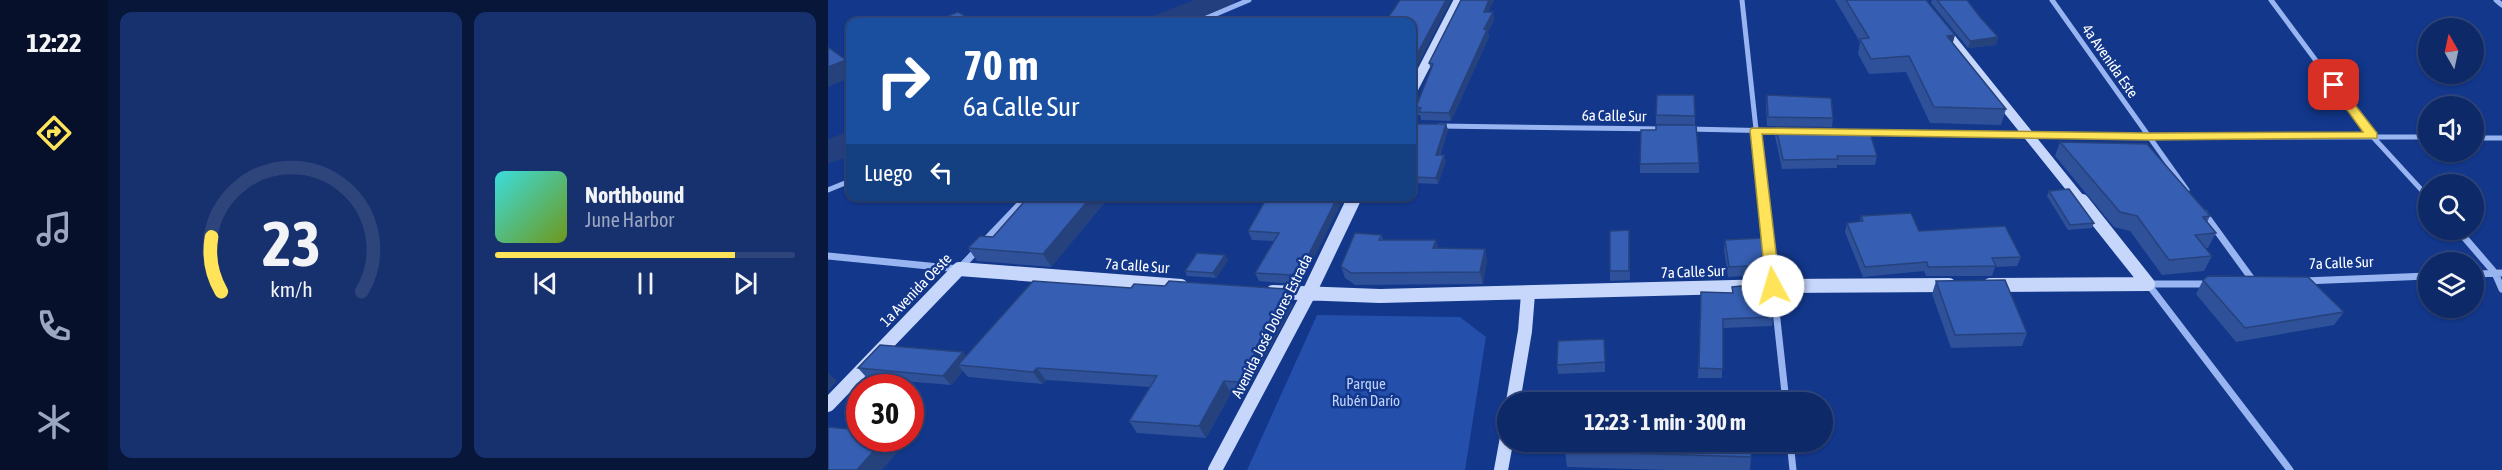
<!DOCTYPE html>
<html lang="es">
<meta charset="utf-8">
<style>
body{margin:0;font-family:"Asap Condensed",sans-serif;background:#17316e;color:#f1f3f6;height:100vh;display:flex;flex-direction:column;font-size:22px;white-space:nowrap}
*{box-sizing:border-box;margin:0}
p{font-size:20px;color:#9ba6c0}
.icon{flex:none;width:33px;height:33px;fill:none;stroke:currentColor;stroke-width:2;stroke-linecap:round;stroke-linejoin:round}
.map{position:relative;flex:1;overflow:hidden}
.side{display:flex;flex-direction:column;gap:12px;padding:12px;background:#081739;width:720px}
.side>*{flex:none}
.guide{position:absolute;left:18px;top:18px;width:570px;height:183px;border-radius:12px;box-shadow:0 2px 4px #0004,0 0 0 2px #2e457c;background:#1a4fa0;color:#fff;overflow:hidden}
.needle{width:39px;rotate:351deg}
.fabs{position:absolute;left:1590px;top:18px;display:grid;gap:12px}
.fabs a{display:grid;place-items:center;width:66px;height:66px;border-radius:50%;background:#0e2968;box-shadow:0 2px 4px #0004,0 0 0 2px #2e457c;font-size:30px}
.speed{position:absolute;left:18px;top:374px;display:flex;gap:12px;font-size:30px;font-weight:700;text-align:center}
.speed>*{display:grid;place-content:center;width:78px;height:78px;border-radius:50%;background:#0e2968;box-shadow:0 2px 4px #0004,0 0 0 2px #2e457c;line-height:1}
.speed .limit{border:9px solid #d22;background:#fff;color:#111}
.pin{position:absolute;display:grid;place-items:center;width:51px;height:51px;color:#fff;margin:-26px;border-radius:12px;box-shadow:0 3px 9px #0006}
.me{position:absolute;width:66px;margin:-33px;rotate:354deg;stroke-linejoin:round;filter:drop-shadow(0 0 4px #0008)}
.turn{display:flex;align-items:center;gap:21px;height:126px;padding:0 18px;font-size:27px}
.turn .icon{width:78px;height:78px;stroke-width:2.5}
.turn b{display:block;font-size:42px;line-height:51px}
.then{display:flex;align-items:center;height:57px;padding:0 18px;background:#0003;gap:12px;font-size:22px}
.side .card{flex:1;display:flex;flex-direction:column;justify-content:center;gap:9px;min-width:0;padding:0 21px;border-radius:12px;background:#17316e}
.side .dial{align-items:center;gap:0}
.dial svg{height:156px;overflow:visible;fill:none;stroke:#2e457c;stroke-width:7;stroke-linecap:round;text-anchor:middle}
.dial text{fill:#f1f3f6;stroke:none}
.song{display:flex;align-items:center;gap:18px}
.cover{width:72px;height:72px;border-radius:9px;background:linear-gradient(135deg,hsl(180 70% 55%),hsl(80 70% 35%))}
.played{height:6px;border-radius:3px;background:linear-gradient(90deg,#ffe459 80%,#2e457c 80%)}
.keys{display:flex;justify-content:space-around;direction:ltr}
.side .tiles{flex:1;display:grid;gap:12px;grid-template-columns:repeat(2,1fr)}
.trip{position:absolute;left:669px;top:392px;width:336px;height:60px;border-radius:30px;background:#0e2968;box-shadow:0 2px 4px #0004,0 0 0 2px #2e457c;font-weight:700;line-height:60px;text-align:center}
main{display:flex;flex:1;min-height:0}
.menu{display:flex;flex-direction:column;width:108px;justify-content:space-around;align-items:center;background:#06102a;color:#9ba6c0}
.menu .icon{width:42px;height:42px}
.menu .active{color:#ffe459}
.menu b{font-size:27px;color:#f1f3f6}
.map>svg:first-child{display:block}
.green{fill:#244faa}
.lines{fill:none;stroke-linecap:round;stroke-linejoin:round}
.river{fill:#243f7e;fill-rule:evenodd}
.street-far1{stroke:#99b5f1;stroke-width:5}
.street{stroke:#99b5f1;stroke-width:7}
.secondary-far1{stroke:#c7d7fc;stroke-width:10}
.secondary{stroke:#c7d7fc;stroke-width:14}
.wall{fill:#2e5199}
.shaded-wall{fill:#26427d}
.building{fill:#365eb2;stroke:#26427d;stroke-width:1.5}
.route{fill:#ffe459;stroke:#a6943a;stroke-width:1.5}
.labels{text-anchor:middle;stroke-width:5;stroke-linejoin:round;paint-order:stroke}
.street-label{font-size:15px;fill:#fff;stroke:#12378b}
.park-label{font-size:15px;fill:#c0d3fc;stroke:#12378b}
</style>
<main>
<nav class="menu">
<b>12:22</b>
<svg class="icon active" aria-label="directions" viewBox="0 0 24 24"><path d="M12 3l9 9-9 9-9-9zM9 14v-3h6M13 9l2 2-2 2"/></svg>
<svg class="icon" aria-label="music" viewBox="0 0 24 24"><path d="M9 18V5l10-2v13"/><circle cx="6" cy="18" r="3"/><circle cx="16" cy="16" r="3"/></svg>
<svg class="icon" aria-label="phone" viewBox="0 0 24 24"><path d="M5 4h4l2 5-3 2q2 4 5 5l2-3 5 2v4C11 20 4 13 5 4z"/></svg>
<svg class="icon" aria-label="climate" viewBox="0 0 24 24"><path d="M12 3v18M4 7l16 10M4 17L20 7"/></svg>
</nav>
<section class="side">
<div class="tiles">
<div class="card dial"><svg viewBox="0 0 100 80">
<path d="M14 69A42 42 0 1 1 86 69"/>
<path d="M14 69A42 42 0 0 1 9 41" stroke="#ffe459"/>
<text x="50" y="56" font-size="32" font-weight="700">23</text>
<text x="50" y="72" font-size="11">km/h</text>
</svg></div>
<div class="card">
<div class="song"><i class="cover"></i><div><b>Northbound</b><p>June Harbor</p></div></div>
<div class="played"></div>
<div class="keys"><svg class="icon" aria-label="previous" viewBox="0 0 24 24"><path d="M18 5L8 12l10 7zM5 5v14"/></svg><svg class="icon" aria-label="pause" viewBox="0 0 24 24"><path d="M8 5v14M16 5v14"/></svg><svg class="icon" aria-label="next" viewBox="0 0 24 24"><path d="M6 5l10 7-10 7zM19 5v14"/></svg></div>
</div>
</div>
</section>
<div class="map">
<svg width="1674" height="470" viewBox="0 0 1674 470">
<rect width="100%" height="100%" fill="#12378b"/>
<path class="green" d="M489,315L632,317L658,337L637,470H419Z"/>
<g class="lines">
<path class="river" d="M366,0H408C393,21 344,24 321,22L325,16Z
M22,131V156L0,164V139Z"/>
<path class="street-far1" d="M914,0L936,203
M1224,0L1359,190
M1443,0L1544,136L1600,197
M1668,0L1674,5
M369,22L421,0
M611,126L835,129
M860,129L955,131
M1001,132L1320,137H1600
M1646,138H1674
M0,190L22,181
M193,203L200,196"/>
<path class="street" d="M936,201L958,402
M1376,213L1426,282
M1630,230L1667,273L1674,289
M156,242L195,201
M0,256L131,269L149,250
M1646,274L1674,273
M1476,281L1600,276
M1320,284L1462,470
M1321,284H1379
M962,441L965,470"/>
<path class="secondary-far1" d="M1115,29L1255,203
M584,91L631,0
M525,203L528,196"/>
<path class="secondary" d="M1254,201L1320,284
M1162,285L1320,284
M445,292L552,296L945,286L1121,285
M685,402L697,331L700,294
M0,405L131,269L353,286
M387,470L480,295L525,201
M673,470L680,432"/>
</g>
<path class="wall" d="M572,0H623L590,64L585,62L584,65V22Z
M633,0H666L660,12H665L666,20L660,32L661,37L623,121L593,120L592,115H589L588,107L603,70L601,63Z
M1007,0H1098L1125,44L1178,109L1173,125L1102,123L1078,72L1041,74L1030,54L1032,42Z
M1104,0H1139L1152,17L1170,37L1168,45L1140,48L1103,3Z
M939,95L1005,118L1004,127L939,126L938,104Z
M828,115L867,116V125L828,124Z
M618,124L620,130L612,155L618,161L610,184L584,183V135Z
M948,127L1007,133L1049,156L1047,165H1009V168L954,169L947,136Z
M1232,142L1382,216L1379,222L1388,233L1380,248H1377L1384,256L1376,271L1334,275L1302,231L1286,227L1227,156Z
M871,163V173H812V164Z
M1221,191L1266,223L1264,228L1240,230L1219,196Z
M201,196H282L223,267L149,261L140,248L165,237Z
M440,196L475,280L465,284L431,281L427,273L446,241L424,240L420,231Z
M1033,216L1091,231L1193,257L1189,266L1167,267L1164,276H1098L1096,271L1035,277L1017,232L1019,223L1032,222Z
M801,230L802,280L782,281V271Z
M554,235L555,240H608L610,248L657,249L659,261L655,284L527,285L517,278L513,266Z
M897,240L939,265L938,275L900,277L896,250Z
M400,260L388,278L359,276L357,271Z
M1375,280L1516,312L1506,325L1408,342L1368,294Z
M1108,281L1199,333L1194,346L1123,348L1104,294Z
M904,287L945,317L944,326L895,328L894,378H870L873,292L904,293Z
M303,288L465,305L417,394L403,393L378,438L309,433L301,421L322,387L218,380L214,384L140,377L135,371L123,385L39,378L30,368L135,352L138,356Z
M777,348V372L730,374L729,365Z
M737,451L923,457L922,470H839L739,467Z"/>
<path class="shaded-wall" d="M618,0H623L590,64L588,56Z
M661,0H666L657,19L656,12Z
M665,12L666,20L660,32L661,37L623,121L621,113L656,29Z
M1127,35L1123,50L1119,36Z
M1170,37L1168,45L1140,48L1142,41Z
M18,60L22,66V78L0,87V67Z
M618,124L620,130L609,161L608,155Z
M616,155L618,161L610,184L608,178Z
M264,196H282L223,267L215,254Z
M510,196H517L475,280L465,284L462,275Z
M608,240L611,252L605,248Z
M657,249L659,261L655,284L652,272Z
M397,255L400,260L388,278L385,273Z
M460,293L465,305L417,394L411,382Z
M135,352L143,362L130,365L135,371L123,385L115,376Z
M209,368L218,380L214,384L205,372Z
M0,373L9,381L0,391Z
M396,381L403,393L378,438L371,426Z
M57,438H67L75,446L54,470H29Z"/>
<path class="building" d="M572,0H618L588,56L584,54V22H557Z
M633,0H661L656,12H665L656,29L659,30L621,113L591,112L593,108L588,107L605,64L601,63Z
M1018,0H1098L1127,35L1119,36L1178,109L1106,107L1081,56L1043,59L1032,39L1041,38Z
M1109,0H1139L1152,17L1170,37L1142,41Z
M130,12L147,22H104Z
M0,47L18,60L0,67Z
M829,95H866L867,116L828,115Z
M939,95L1003,98L1005,118L940,117Z
M588,124H618L608,155H616L608,178L584,177V135Z
M828,125H868L871,163L812,164L813,130H828Z
M948,127L1006,128L1007,133H1042L1049,156H1009L1010,159L955,160Z
M1232,142L1319,144L1382,216L1375,217L1388,233L1367,235L1384,256L1341,260L1309,216L1292,212Z
M1241,189L1266,223L1242,225L1221,191Z
M201,196H264L215,254L140,248L152,236L165,237Z
M440,196H510L472,272L462,275L427,273L451,233L420,231Z
M1083,213L1091,231L1177,226L1193,257L1164,258L1168,266L1100,267L1099,262L1037,267L1019,223L1035,221L1033,216Z
M801,230V271H782V231Z
M527,233L554,235L551,240H608L605,248L657,249L652,272L523,273L513,266Z
M934,238L939,265L901,267L897,240Z
M369,253L397,255L385,273L357,271Z
M1380,276L1480,277L1516,312L1417,328L1375,280Z
M1177,280L1199,333L1127,335L1108,281Z
M205,281L303,288L306,284L337,286L341,281L458,289L460,293L411,382L396,381L371,426L301,421L329,376L209,368L205,372L130,365Z
M913,286L941,297L945,317L895,319V369L871,368L873,292L905,293L904,287Z
M776,339L777,362L729,365L730,341Z
M52,345L135,352L115,376L30,368Z
M746,397L922,401V402H745Z
M0,427L32,430V438H57L29,470H0Z
M739,441H923V457L737,451Z"/>
<path class="route" d="M1506,82L1510,83L1549,133V138L1320,140L934,134L952,286L945,291L938,286L922,130L924,128L1320,133L1535,132L1501,85Z"/>
<g class="labels">
<g class="street-label">
<text transform="translate(1282 61) rotate(55)" y="5">4a Avenida Este</text>
<text transform="translate(786 116) rotate(1)" y="5">6a Calle Sur</text>
<text transform="translate(1513 263) rotate(-2)" y="5">7a Calle Sur</text>
<text transform="translate(309 266) rotate(4)" y="5">7a Calle Sur</text>
<text transform="translate(865 272) rotate(-2)" y="5">7a Calle Sur</text>
<text transform="translate(88 290) rotate(-46)" y="5">1a Avenida Oeste</text>
<text transform="translate(444 326) rotate(-63)" y="5">Avenida José Dolores Estrada</text>
</g>
<g class="park-label">
<text x="538" y="389">Parque<tspan x="538" dy="17">Rubén Darío</tspan></text>
</g>
</g>
</svg>
<div class="fabs">
<a><svg class="needle" viewBox="-14 -14 28 28"><path d="M0-13l5 13h-10z" fill="#e53935"/><path d="M0 13l5-13h-10z" fill="#9ba6c0"/></svg></a>
<a><svg class="icon" aria-label="sound" viewBox="0 0 24 24"><path d="M4 9h4l5-4v14l-5-4H4zM17 9q2 3 0 6"/></svg></a>
<a><svg class="icon" aria-label="search" viewBox="0 0 24 24"><circle cx="10" cy="10" r="6"/><path d="M15 15l6 6"/></svg></a>
<a><svg class="icon" aria-label="layers" viewBox="0 0 24 24"><path d="M12 4l9 5-9 5-9-5zM3 14l9 5 9-5"/></svg></a>
</div>
<div class="speed"><div class="limit">30</div></div>
<div class="pin" style="left:1506px;top:85px;background:#d93025"><svg class="icon" aria-label="arrive" viewBox="0 0 24 24"><path d="M6 21V4h12l-3 4 3 4H6"/></svg></div>
<svg class="me" style="left:945px;top:286px" viewBox="-20 -20 40 40"><circle r="19" fill="#fff"/><path d="M0-13L10 11 0 6-10 11z" fill="#ffe459"/></svg>
<div class="trip">12:23 · 1 min · 300 m</div>
<div class="guide">
<div class="turn"><svg class="icon" aria-label="right" viewBox="0 0 24 24"><path d="M7 20v-9h11M14 6l5 5-5 5"/></svg><div><b>70 m</b>6a Calle Sur</div></div>
<div class="then">Luego<svg class="icon" aria-label="left" viewBox="0 0 24 24"><path d="M17 20v-9H6M10 6l-5 5 5 5"/></svg></div>
</div>
</div>
</main>
